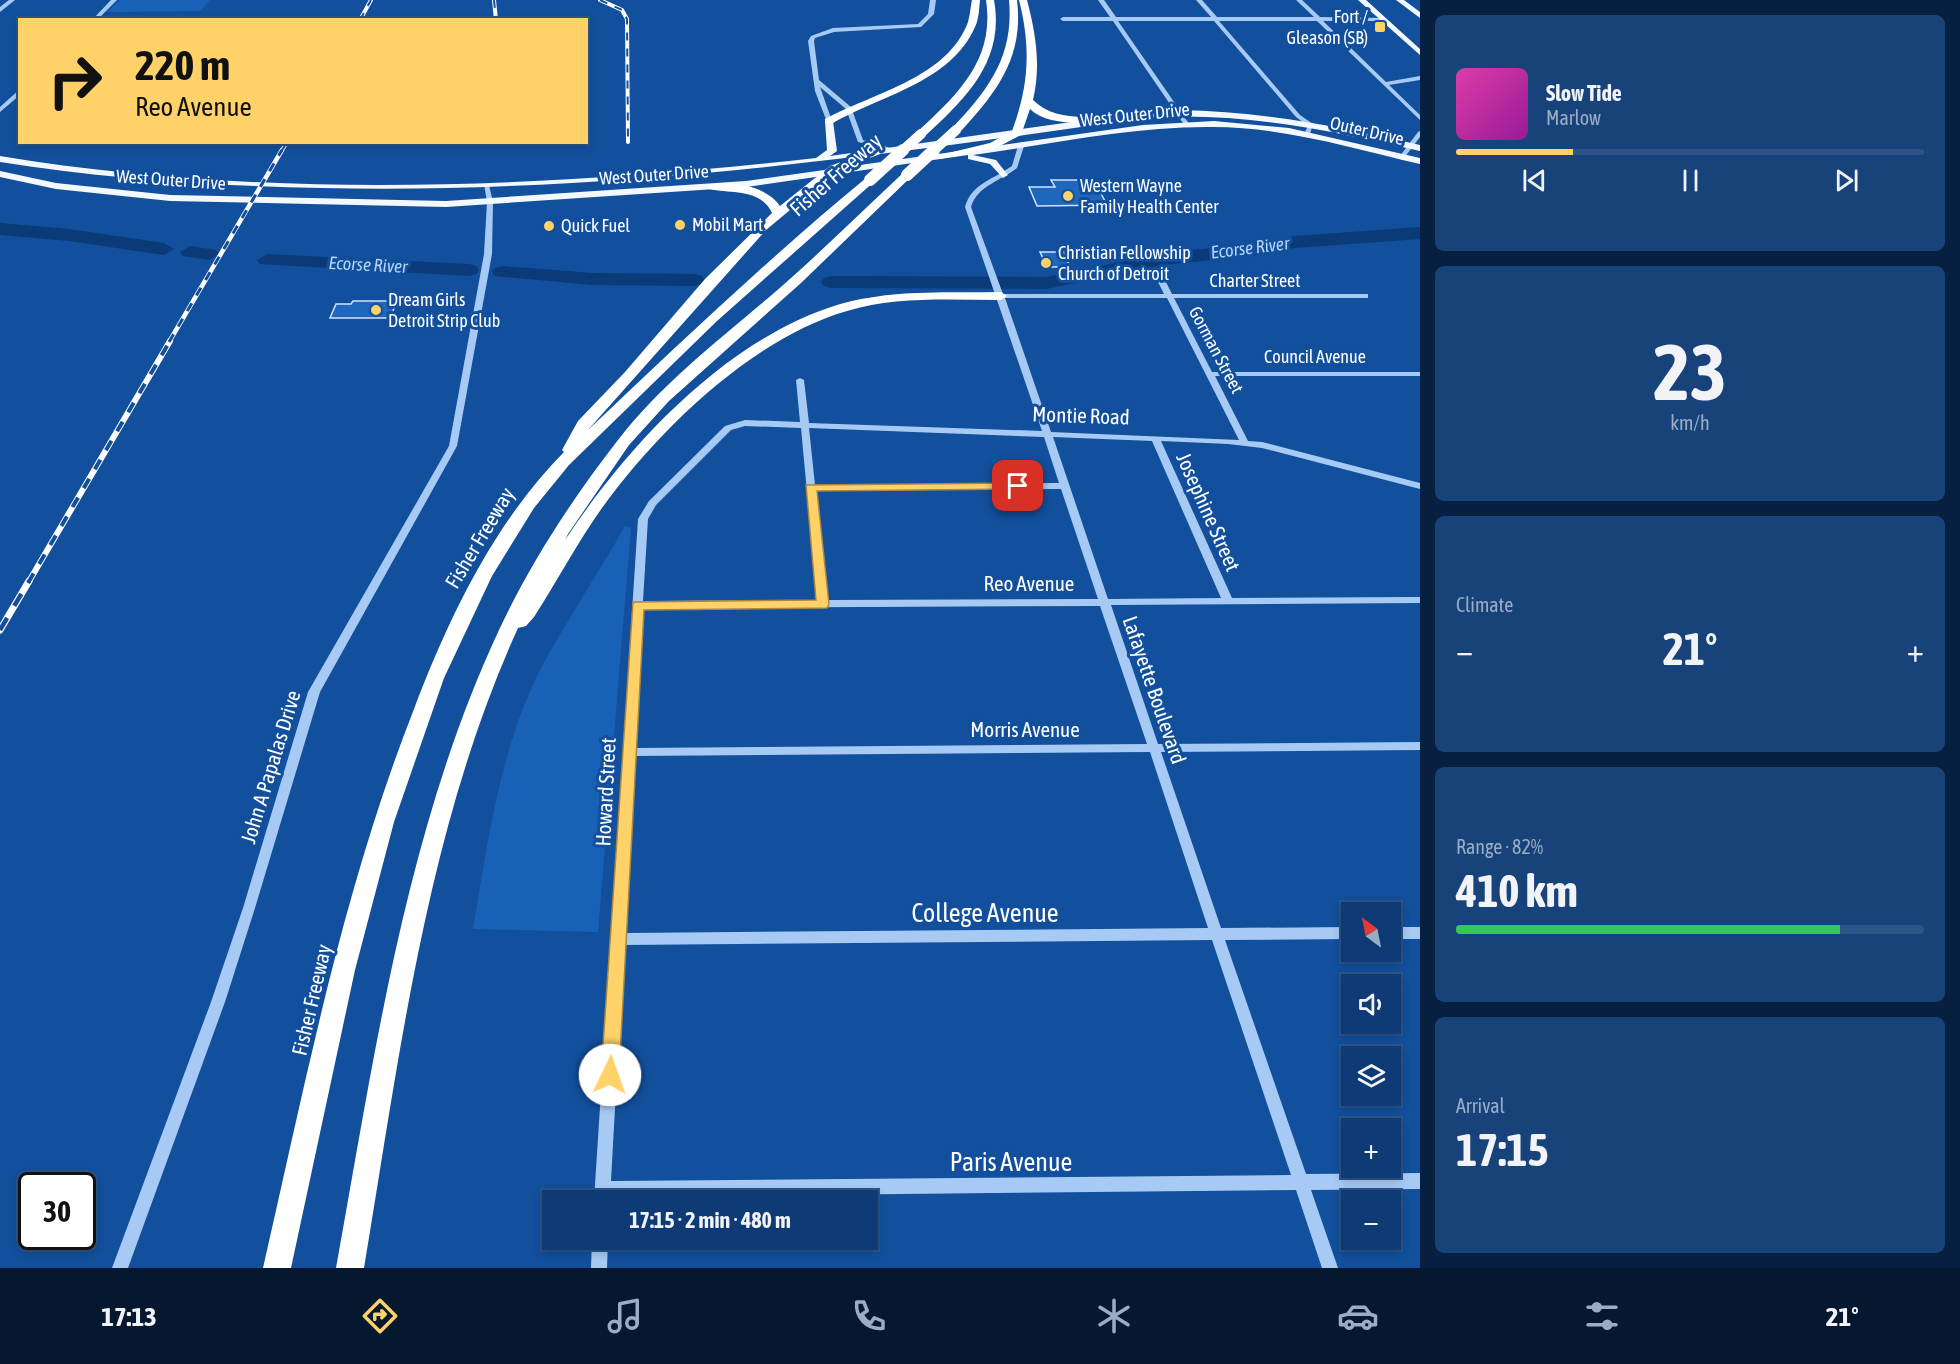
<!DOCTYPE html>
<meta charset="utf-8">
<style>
body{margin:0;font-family:"Asap Condensed",sans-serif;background:#17427a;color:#f1f3f6;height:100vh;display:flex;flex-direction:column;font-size:22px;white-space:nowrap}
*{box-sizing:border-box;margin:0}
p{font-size:20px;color:#9badc5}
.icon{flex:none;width:33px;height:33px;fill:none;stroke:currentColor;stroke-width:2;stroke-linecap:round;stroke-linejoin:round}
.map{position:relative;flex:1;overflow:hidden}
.drawer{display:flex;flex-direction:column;gap:15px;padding:15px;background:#082040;width:540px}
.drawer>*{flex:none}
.banner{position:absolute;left:18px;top:18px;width:570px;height:126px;border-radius:0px;box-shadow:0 3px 9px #0003,0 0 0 2px #2e5587;background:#ffd269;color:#111;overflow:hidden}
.needle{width:39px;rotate:328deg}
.fabs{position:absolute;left:1341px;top:902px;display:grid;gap:12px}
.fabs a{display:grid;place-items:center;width:60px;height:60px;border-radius:0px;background:#0e3b75;box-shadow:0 3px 9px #0003,0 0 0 2px #2e5587;font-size:30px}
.speed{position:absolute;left:18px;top:1172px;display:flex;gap:12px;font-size:30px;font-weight:700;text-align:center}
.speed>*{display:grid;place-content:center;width:78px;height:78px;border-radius:50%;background:#0e3b75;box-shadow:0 3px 9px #0003,0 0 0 2px #2e5587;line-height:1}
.speed .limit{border:3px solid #111;border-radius:9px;background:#fff;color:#111}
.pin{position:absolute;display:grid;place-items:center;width:51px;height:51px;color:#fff;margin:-26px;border-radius:12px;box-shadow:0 3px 9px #0006}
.me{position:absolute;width:66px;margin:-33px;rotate:3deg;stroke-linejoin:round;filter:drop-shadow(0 0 4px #0008)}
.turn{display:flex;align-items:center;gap:21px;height:126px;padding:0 18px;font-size:27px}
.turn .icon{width:78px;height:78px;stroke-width:2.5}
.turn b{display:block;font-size:42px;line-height:51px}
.big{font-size:45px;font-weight:700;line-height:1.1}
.drawer .tile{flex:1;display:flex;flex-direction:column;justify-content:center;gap:9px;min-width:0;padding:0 21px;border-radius:9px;background:#17427a}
.drawer .dial{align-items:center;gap:0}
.dial b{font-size:78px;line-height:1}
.song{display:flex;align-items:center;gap:18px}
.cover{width:72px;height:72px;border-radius:9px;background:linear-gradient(135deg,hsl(320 70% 55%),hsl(300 70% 35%))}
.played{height:6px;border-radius:3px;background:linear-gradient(90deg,#ffd269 25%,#2e5587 25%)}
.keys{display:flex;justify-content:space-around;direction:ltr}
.heat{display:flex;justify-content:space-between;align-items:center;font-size:33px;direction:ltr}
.charge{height:9px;border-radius:4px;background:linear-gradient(90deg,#34c759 82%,#2e5587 0)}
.trip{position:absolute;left:542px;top:1190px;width:336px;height:60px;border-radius:0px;background:#0e3b75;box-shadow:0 3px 9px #0003,0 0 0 2px #2e5587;font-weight:700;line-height:60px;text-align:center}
.menu{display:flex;height:96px;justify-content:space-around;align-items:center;background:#06182f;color:#9badc5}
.menu .icon{width:42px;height:42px}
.menu .on{color:#ffd269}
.menu b{font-size:27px;color:#f1f3f6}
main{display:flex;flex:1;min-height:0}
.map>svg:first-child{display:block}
.green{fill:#1961b6}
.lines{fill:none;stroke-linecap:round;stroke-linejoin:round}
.river{fill:#0b3a78;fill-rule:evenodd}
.building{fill:#2066bb;stroke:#cee4fe;stroke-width:1.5}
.minor{fill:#a6caf4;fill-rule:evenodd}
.major{fill:#f3f8ff;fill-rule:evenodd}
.highway{fill:#fff;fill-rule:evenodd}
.rail-far3-casing{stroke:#fff;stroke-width:4}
.rail-far2-casing{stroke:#fff;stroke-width:4.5}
.rail-far1-casing{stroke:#fff;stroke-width:6}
.rail-casing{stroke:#fff;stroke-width:7}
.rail-far3{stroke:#124f9c;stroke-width:2;stroke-dasharray:8;stroke-linecap:butt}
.rail-far2{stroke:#124f9c;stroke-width:3;stroke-dasharray:9;stroke-linecap:butt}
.rail-far1{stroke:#124f9c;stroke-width:4;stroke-dasharray:11;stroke-linecap:butt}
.rail{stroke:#124f9c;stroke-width:4.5;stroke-dasharray:14;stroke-linecap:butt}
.highway-bridge-far1{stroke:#fff;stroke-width:10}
.highway-bridge{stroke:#fff;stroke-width:12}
.route{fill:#ffd269;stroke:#a68844;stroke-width:1.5}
.poi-dot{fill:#ffd269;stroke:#124f9c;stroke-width:2}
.labels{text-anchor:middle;stroke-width:6;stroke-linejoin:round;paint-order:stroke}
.far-poi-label{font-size:18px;fill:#fff;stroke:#124f9c;text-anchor:start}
.far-street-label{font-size:18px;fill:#fff;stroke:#124f9c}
.far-water-label{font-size:18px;font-style:italic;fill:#b3d4fb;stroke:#124f9c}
.street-label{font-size:21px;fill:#fff;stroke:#124f9c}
.near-street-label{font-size:26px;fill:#fff;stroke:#124f9c}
</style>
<main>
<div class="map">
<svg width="1420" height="1268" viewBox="0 0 1420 1268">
<rect width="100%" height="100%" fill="#124f9c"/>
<path class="green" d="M120,0H210L200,11L107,12Z
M625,526L631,528L598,932L473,929C488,841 500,748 541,668C567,620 598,574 625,526Z"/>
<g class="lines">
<path class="river" d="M0,223L69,229L164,243L174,249L164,255L69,241L0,235Z
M1420,227V239L1294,248L1263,255L1163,265L1046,289L831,288L824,286L821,282L824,278L831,276L1046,277L1163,253L1263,243L1294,236Z
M190,246L216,250L219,254L209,260L183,256L180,252Z
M267,254L469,264L476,266L479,270L476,274L469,276L260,264L257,260Z
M502,266L593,273L695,274L702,276L705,280L702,284L695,286L593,285L495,276L492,272L495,268Z"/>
</g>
<path class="building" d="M1051,180H1094L1107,205L1037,206L1029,187H1055Z
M1040,252H1064L1070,267H1047Z
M353,301H397L390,318H330L336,304H351Z"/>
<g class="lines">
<path class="minor" d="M9,0H15L0,12V7Z
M111,0H117L97,20H92Z
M930,0H936L934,14L921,27L834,32L815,38L814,41L819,80L851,107L863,140L894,149V151L858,142L846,109L820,87L832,121L827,122L815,91L808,41L811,36L833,28L918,24L928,14Z
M1098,0H1104L1116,17H1211L1196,0H1202L1217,17H1314L1296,0H1302L1320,17L1385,18L1383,21H1323L1386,82L1420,76V80L1389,85L1420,115V120L1317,21H1219L1300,115L1313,124L1310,134L1307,136L1304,134L1308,126L1296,117L1214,21H1118L1190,125L1185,126L1113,21H1063L1060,19L1063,17H1110Z
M20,89V95L0,112V107Z
M1420,131V137L1404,158H1400V156L1418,132Z
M1021,144L1024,146L1017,168C1001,181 978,185 971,207L1003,294H1164L1153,272L1157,270L1161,272L1172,294H1368V298H1174L1212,372H1420V376H1215L1248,441L1262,442L1420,483V489L1262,448L1228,444L1161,441L1232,598L1420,597V603L1111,605L1158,744L1420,742V750L1161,752L1221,928L1352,927V939L1225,940L1306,1174L1420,1173V1189L1311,1190L1338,1268H1322L1296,1190L610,1197V1200H594L638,519L649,501L725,426L745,420L800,422L796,380L800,378L804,380L809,423L1042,431L965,207C971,184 994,179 1012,166L1018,146ZM1005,298H1167L1239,440L1051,432ZM745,426L801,428L817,600L643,601L648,519L656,505L731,430ZM809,428L1044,437L1059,483L815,485ZM1053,437L1152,441L1221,598L1108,599ZM1061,489L1098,599L828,600L816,491ZM1100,606L1147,744L635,748L643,608ZM1150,752L1208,928L625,933L634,756ZM1212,940L1291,1175L611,1181L624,945Z
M484,184L489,185L493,202L492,254L457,446L320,692L255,908L225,1002L128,1268H112L211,1002L243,908L308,692L449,446L484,254L487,202Z
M1390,927H1420V939H1390Z
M592,1239H608L607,1268H591Z"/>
<path class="major" d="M1358,0H1366L1420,49V55Z
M1396,0H1404L1420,12V18Z
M1179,110C1261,111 1340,127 1420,145V151C1328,130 1238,111 1143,118C869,158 599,194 322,188C214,186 107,179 0,162V156C264,200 550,188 816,158L827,150L825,121L829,118L833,121L837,151L830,156L1143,112Z
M1214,121L1289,128L1420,158V164C1352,148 1283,127 1213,127C1133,126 1052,144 973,155L996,160L1008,175L1003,178L990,164L968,159V155L746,187L446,207L170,201L56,189L0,177V171L56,183L170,195L446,201L746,181L1143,125Z"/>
<path class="highway" d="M972,0H980C979,9 979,19 975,27C951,82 880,96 833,123H825V119C871,94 943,79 966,27C970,19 970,9 972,0Z
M986,0H994C1005,61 966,98 925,136H917V132C958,94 995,60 986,0Z
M1009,0H1017C1024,57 997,92 960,132H952V128C989,89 1014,56 1009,0Z
M1019,0H1027C1036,34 1041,66 1033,100C1060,127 1108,114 1143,112L1148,115L1143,118C1114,120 1053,132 1030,109L1021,135L998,147L940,159V155L990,143L1012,131C1029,86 1031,47 1019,0Z
M876,149L880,150V154L838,170L766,230L588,430C679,344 769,258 866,178L876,180L717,321L569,465L534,508L492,576L444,678L394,822L355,970L291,1268H263C306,1080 343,889 414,709C449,617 494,523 564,452L562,450L578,421L625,372L705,279L772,213C760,188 732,194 709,189V185C732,180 766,186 780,206L830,166Z
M903,173L913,175L801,283L669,401L629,445L568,534L565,540C628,445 725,340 837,305C890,289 947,293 1001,292L1007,296L1001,300C950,300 896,296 847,311C753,338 658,430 602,508C577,543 557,581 534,617L526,626L518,628C427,828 400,1053 364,1268H336C375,1053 406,829 499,630C531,562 572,499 618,440C660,386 715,343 767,299C814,259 858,215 903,173Z"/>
<defs>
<path id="rail-far3" d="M494,0L496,20
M600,0L622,10L627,19L628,142
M360,20L371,0
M281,152L287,142"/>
<path id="rail-far2" d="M169,342L282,150"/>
<path id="rail-far1" d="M28,583L170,341"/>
<path id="rail" d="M0,630L29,581"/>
</defs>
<use href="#rail-far3" class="rail-far3-casing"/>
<use href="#rail-far2" class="rail-far2-casing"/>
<use href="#rail-far1" class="rail-far1-casing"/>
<use href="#rail" class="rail-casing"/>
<use href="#rail-far3" class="rail-far3"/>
<use href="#rail-far2" class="rail-far2"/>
<use href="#rail-far1" class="rail-far1"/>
<use href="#rail" class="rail"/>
<path class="highway-bridge-far1" d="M901,152L921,134
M932,152L956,130"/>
<path class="highway-bridge" d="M907,175L934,150
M870,180L903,150"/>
</g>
<path class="route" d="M1018,483L1023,484V489L817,491L829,604L827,608L644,610L619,1075L616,1082L610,1084L603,1082L601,1075L633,602L816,600L806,485Z"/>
<g class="poi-dot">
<rect x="1374" y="21" width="12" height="12" rx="3"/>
<circle cx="1068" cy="196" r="6"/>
<circle cx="680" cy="225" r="6"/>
<circle cx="549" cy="226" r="6"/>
<circle cx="1046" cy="263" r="6"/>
<circle cx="376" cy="310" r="6"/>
</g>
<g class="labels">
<g class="far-poi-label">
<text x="1368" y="23" text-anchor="end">Fort /<tspan x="1368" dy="21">Gleason (SB)</tspan></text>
<text x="1080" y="192">Western Wayne<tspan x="1080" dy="21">Family Health Center</tspan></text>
<text x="692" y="231">Mobil Mart</text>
<text x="561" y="232">Quick Fuel</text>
<text x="1058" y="259">Christian Fellowship<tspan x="1058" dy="21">Church of Detroit</tspan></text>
<text x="388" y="306">Dream Girls<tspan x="388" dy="21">Detroit Strip Club</tspan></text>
</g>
<g class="far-street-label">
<text transform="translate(1135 115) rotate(-6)" y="6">West Outer Drive</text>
<text transform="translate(1367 131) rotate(13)" y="6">Outer Drive</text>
<text transform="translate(654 175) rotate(-4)" y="6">West Outer Drive</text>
<text transform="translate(171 180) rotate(4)" y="6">West Outer Drive</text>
<text x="1255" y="287">Charter Street</text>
<text transform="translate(1216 350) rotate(62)" y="6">Gorman Street</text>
<text x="1315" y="363">Council Avenue</text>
</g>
<g class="far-water-label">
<text transform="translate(1250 248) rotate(-7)" y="6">Ecorse River</text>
<text transform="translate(368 265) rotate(3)" y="6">Ecorse River</text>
</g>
<g class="street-label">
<text transform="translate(836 175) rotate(-41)" y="7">Fisher Freeway</text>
<text transform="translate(1081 416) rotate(2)" y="7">Montie Road</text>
<text transform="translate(1208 512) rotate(66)" y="7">Josephine Street</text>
<text transform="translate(480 538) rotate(-59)" y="7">Fisher Freeway</text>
<text x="1029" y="591">Reo Avenue</text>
<text transform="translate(1154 690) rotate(71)" y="7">Lafayette Boulevard</text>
<text x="1025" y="737">Morris Avenue</text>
<text transform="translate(271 767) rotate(-73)" y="7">John A Papalas Drive</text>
<text transform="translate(606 792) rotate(-87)" y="7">Howard Street</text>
<text transform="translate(312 1000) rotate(-77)" y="7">Fisher Freeway</text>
</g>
<g class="near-street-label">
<text x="985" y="922">College Avenue</text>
<text x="1011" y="1171">Paris Avenue</text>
</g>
</g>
</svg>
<div class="fabs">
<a><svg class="needle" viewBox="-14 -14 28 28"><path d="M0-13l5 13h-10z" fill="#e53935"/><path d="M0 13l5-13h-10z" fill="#9badc5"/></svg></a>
<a><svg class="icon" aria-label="sound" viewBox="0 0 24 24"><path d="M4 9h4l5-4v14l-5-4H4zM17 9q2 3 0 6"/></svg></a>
<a><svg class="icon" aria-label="layers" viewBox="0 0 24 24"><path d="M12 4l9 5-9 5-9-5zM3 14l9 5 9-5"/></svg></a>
<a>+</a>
<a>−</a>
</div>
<div class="speed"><div class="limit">30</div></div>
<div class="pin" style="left:1018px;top:486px;background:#d93025"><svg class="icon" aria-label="arrive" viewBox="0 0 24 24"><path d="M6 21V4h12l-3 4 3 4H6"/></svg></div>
<svg class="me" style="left:610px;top:1075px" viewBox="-20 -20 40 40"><circle r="19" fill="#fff"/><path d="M0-13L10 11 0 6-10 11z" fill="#ffd269"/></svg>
<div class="trip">17:15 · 2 min · 480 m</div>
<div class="banner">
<div class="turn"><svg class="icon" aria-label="right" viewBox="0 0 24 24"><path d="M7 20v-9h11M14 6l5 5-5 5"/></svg><div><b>220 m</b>Reo Avenue</div></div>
</div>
</div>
<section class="drawer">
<div class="tile">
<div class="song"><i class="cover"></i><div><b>Slow Tide</b><p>Marlow</p></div></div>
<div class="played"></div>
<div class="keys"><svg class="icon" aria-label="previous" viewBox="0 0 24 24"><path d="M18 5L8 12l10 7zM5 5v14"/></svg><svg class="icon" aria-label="pause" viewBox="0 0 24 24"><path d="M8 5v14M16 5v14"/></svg><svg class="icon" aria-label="next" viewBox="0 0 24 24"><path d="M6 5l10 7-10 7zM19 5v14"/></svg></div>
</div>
<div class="tile dial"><b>23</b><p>km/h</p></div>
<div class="tile"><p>Climate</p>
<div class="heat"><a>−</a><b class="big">21°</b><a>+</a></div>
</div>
<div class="tile"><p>Range · 82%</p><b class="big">410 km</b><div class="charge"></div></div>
<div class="tile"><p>Arrival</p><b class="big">17:15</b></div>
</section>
</main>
<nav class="menu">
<b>17:13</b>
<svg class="icon on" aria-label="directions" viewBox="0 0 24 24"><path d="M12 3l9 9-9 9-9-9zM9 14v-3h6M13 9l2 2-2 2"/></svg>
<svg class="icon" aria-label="music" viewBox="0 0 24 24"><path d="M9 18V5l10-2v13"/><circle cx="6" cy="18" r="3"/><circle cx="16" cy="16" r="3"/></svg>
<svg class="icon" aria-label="phone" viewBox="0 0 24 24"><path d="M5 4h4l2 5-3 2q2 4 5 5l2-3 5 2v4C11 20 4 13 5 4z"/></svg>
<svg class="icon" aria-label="climate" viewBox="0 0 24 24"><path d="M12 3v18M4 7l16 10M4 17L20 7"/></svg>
<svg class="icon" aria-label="car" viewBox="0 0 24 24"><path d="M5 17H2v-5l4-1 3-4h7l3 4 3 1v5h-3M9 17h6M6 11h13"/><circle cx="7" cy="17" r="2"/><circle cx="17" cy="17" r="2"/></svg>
<svg class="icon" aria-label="filters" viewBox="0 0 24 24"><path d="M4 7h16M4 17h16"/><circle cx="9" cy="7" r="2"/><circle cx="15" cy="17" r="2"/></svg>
<b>21°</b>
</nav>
